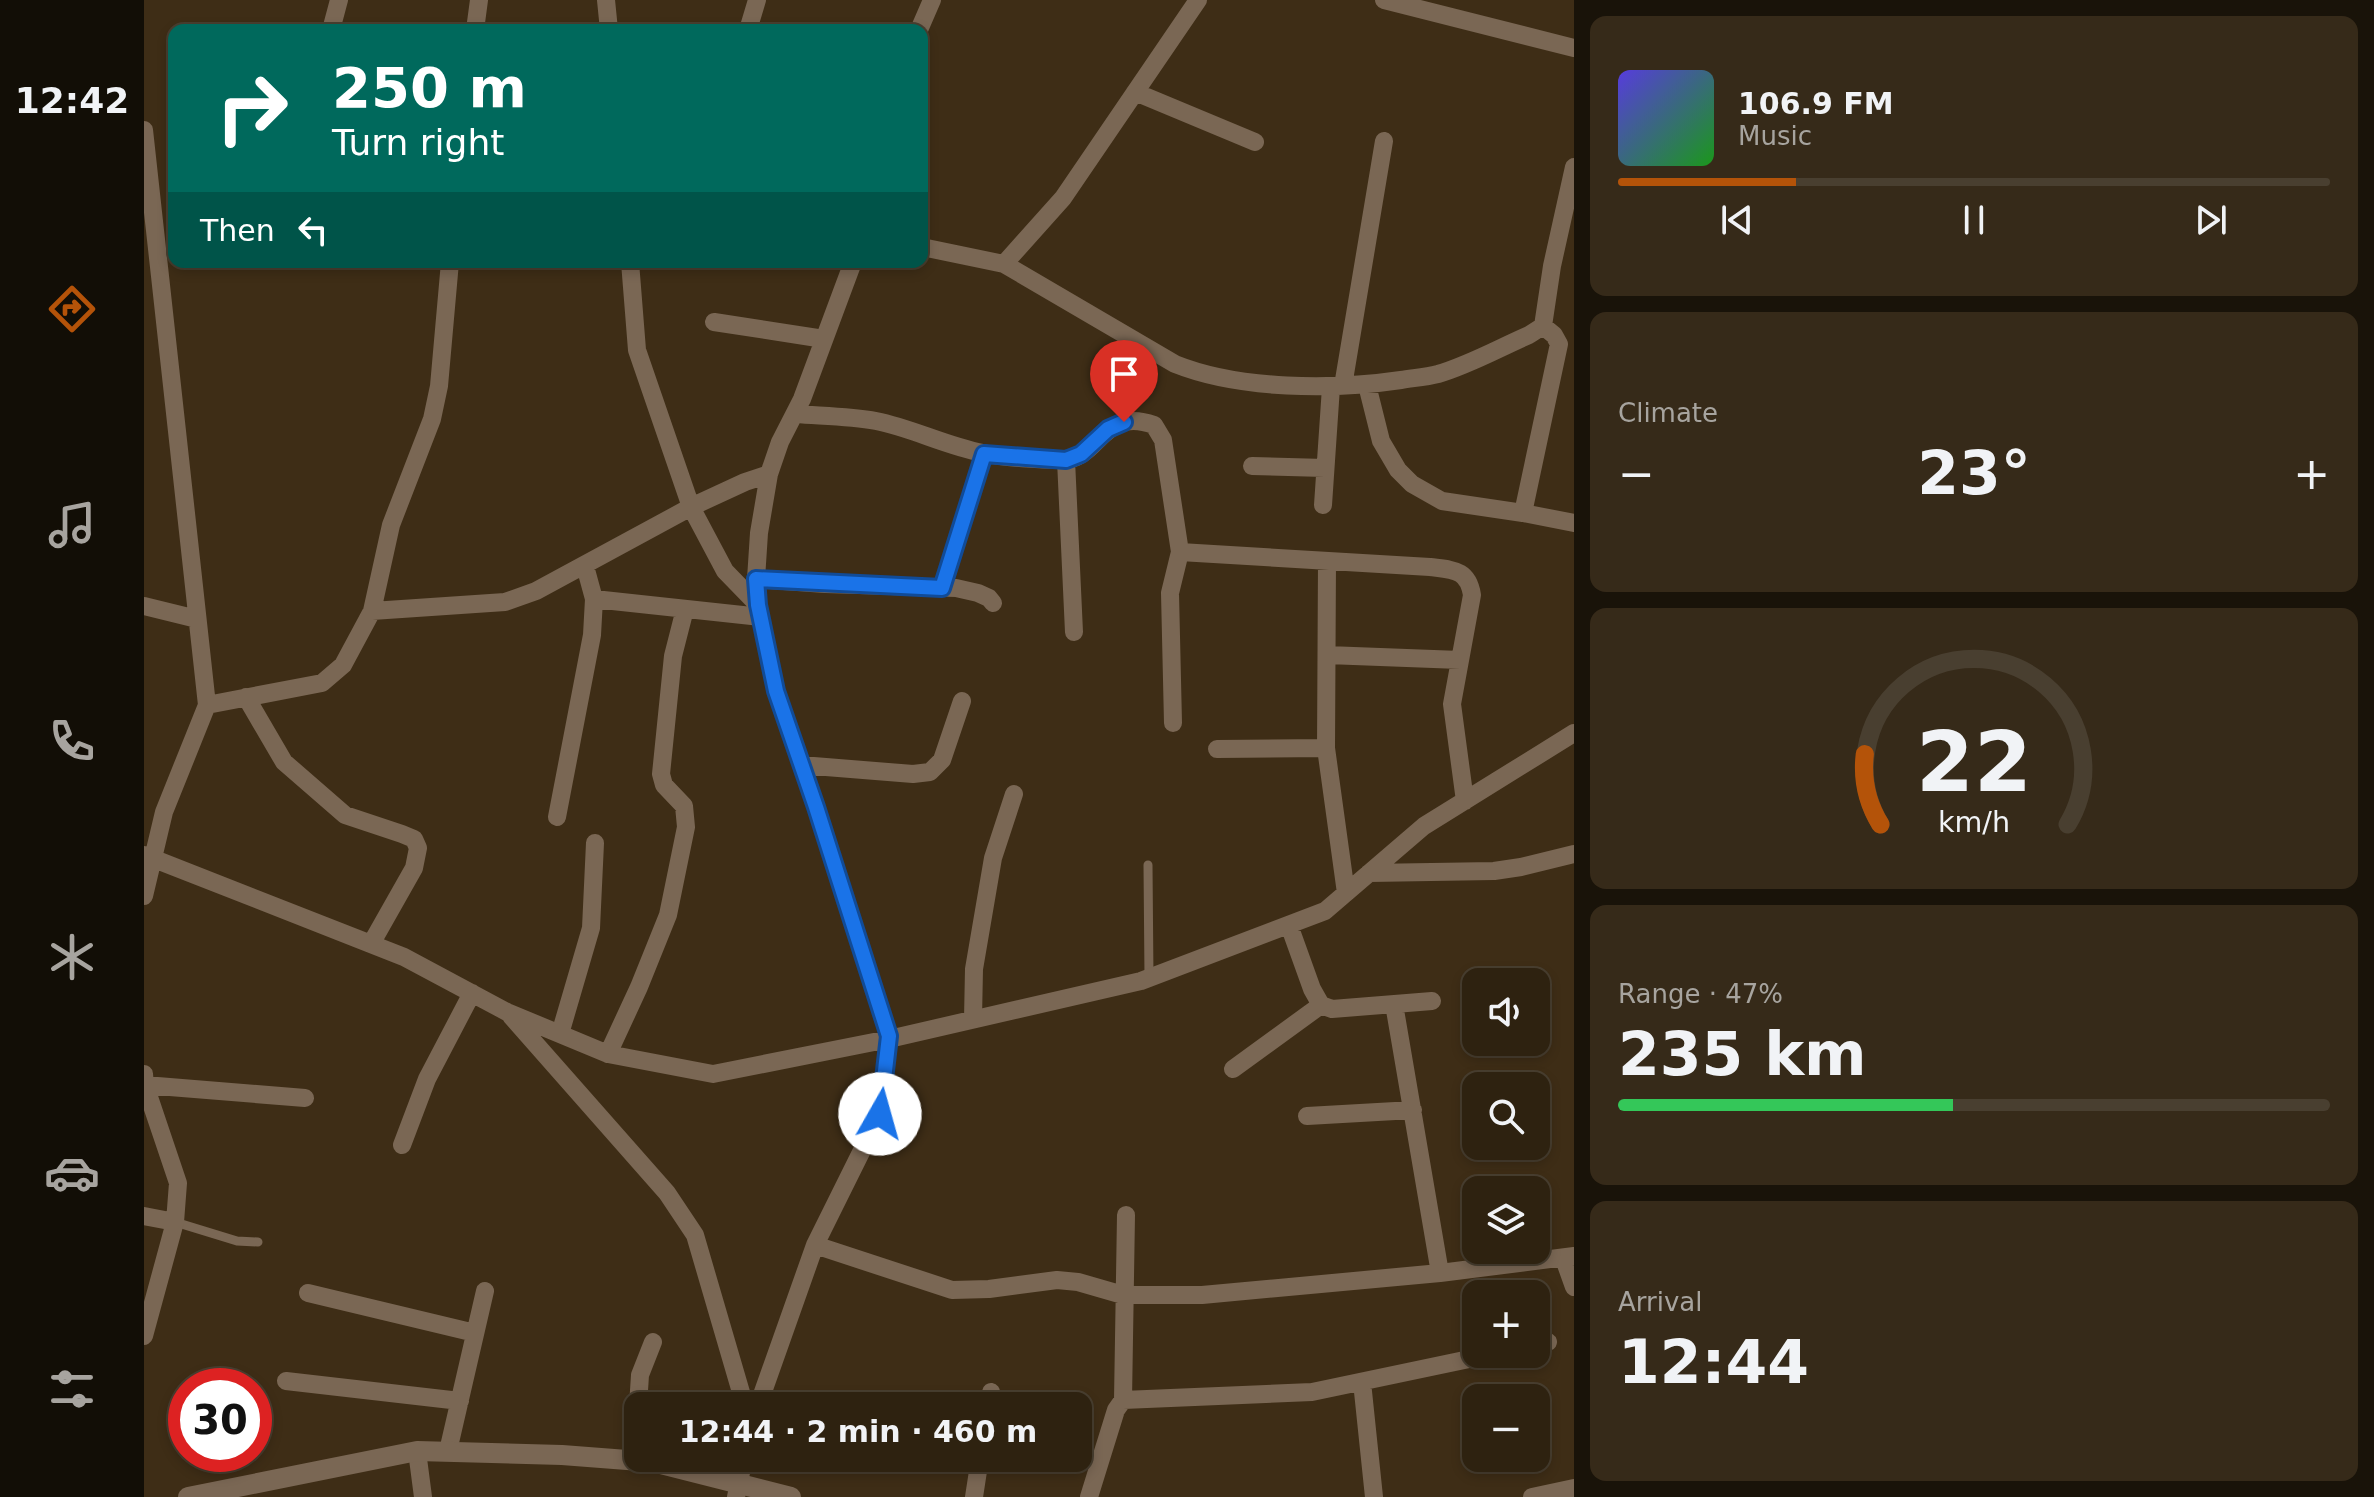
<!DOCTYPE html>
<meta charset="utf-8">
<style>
body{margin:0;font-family:"DejaVu Sans",sans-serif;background:#362a19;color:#f1f3f6;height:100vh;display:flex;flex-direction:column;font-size:30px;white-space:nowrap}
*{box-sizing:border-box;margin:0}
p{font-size:26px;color:#a7a49f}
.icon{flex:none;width:44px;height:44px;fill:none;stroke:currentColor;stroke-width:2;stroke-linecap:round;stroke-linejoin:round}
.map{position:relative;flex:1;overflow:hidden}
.panel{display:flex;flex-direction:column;gap:16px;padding:16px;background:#191309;width:800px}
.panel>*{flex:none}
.hud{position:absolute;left:24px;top:24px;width:760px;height:244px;border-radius:16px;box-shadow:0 4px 12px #0003,0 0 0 2px #493f30;background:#00695c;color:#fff;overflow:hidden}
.fabs{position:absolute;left:1318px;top:968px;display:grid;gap:16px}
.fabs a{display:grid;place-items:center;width:88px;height:88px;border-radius:16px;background:#2e2210;box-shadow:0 4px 12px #0003,0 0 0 2px #493f30;font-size:40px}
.speed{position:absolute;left:24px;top:1368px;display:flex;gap:16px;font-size:40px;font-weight:700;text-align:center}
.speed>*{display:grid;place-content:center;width:104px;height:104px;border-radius:50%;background:#2e2210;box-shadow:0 4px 12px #0003,0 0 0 2px #493f30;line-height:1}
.speed .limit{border:12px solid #d22;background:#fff;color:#111}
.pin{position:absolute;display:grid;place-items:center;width:68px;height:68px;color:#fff;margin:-82px -34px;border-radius:50% 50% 50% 0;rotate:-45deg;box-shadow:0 0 8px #0007}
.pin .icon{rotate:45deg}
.me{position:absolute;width:88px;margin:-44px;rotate:7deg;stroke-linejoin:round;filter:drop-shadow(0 0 6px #0008)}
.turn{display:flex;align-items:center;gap:28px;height:168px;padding:0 32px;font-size:36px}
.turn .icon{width:104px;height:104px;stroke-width:2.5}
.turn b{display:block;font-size:56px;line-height:68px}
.then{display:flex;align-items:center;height:76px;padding:0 32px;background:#0003;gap:16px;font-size:30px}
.big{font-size:60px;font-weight:800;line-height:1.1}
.panel .card{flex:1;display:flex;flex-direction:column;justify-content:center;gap:12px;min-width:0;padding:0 28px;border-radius:16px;background:#362a19}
.panel .dial{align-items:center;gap:0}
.dial svg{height:208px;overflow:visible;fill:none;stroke:#493f30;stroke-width:7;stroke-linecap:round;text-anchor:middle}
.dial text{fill:#f1f3f6;stroke:none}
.song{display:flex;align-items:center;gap:24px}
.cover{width:96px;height:96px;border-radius:12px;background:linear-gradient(135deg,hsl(250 70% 55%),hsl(120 70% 35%))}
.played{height:8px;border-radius:4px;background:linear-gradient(90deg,#b45309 25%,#493f30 25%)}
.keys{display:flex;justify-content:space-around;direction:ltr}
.heat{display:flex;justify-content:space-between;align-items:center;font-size:44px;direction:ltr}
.charge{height:12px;border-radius:6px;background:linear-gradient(90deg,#34c759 47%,#493f30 0)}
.trip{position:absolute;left:480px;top:1392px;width:468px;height:80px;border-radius:16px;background:#2e2210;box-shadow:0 4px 12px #0003,0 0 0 2px #493f30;font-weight:800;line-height:80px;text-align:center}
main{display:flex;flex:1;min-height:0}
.tabs{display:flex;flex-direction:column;width:144px;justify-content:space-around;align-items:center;background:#120e06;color:#a7a49f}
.tabs .icon{width:56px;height:56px}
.tabs .selected{color:#b45309}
.tabs b{font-size:36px;color:#f1f3f6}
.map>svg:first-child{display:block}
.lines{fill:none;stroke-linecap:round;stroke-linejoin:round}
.service{stroke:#7a6754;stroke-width:9}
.minor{stroke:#7a6754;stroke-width:18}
.tertiary{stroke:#7a6754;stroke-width:20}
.route-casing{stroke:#114b97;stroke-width:20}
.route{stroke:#1a73e8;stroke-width:14}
</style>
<main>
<nav class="tabs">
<b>12:42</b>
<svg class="icon selected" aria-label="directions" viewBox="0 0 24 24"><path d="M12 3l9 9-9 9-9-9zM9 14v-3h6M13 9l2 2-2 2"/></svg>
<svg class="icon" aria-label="music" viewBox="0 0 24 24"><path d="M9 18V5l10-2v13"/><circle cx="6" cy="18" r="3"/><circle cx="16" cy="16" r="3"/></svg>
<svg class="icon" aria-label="phone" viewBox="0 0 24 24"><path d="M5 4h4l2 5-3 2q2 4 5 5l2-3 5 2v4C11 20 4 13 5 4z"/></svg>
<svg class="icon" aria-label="climate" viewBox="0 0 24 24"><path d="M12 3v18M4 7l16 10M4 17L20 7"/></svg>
<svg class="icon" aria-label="car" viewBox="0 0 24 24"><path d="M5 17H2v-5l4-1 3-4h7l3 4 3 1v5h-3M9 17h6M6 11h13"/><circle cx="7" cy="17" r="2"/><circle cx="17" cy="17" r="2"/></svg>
<svg class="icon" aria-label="filters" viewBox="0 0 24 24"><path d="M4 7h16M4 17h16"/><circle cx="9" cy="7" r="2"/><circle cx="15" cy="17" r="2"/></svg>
</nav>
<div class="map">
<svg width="1430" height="1497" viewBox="0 0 1430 1497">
<rect width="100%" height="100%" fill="#3e2d16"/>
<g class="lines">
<path class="service" d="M1004,865L1005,978
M31,1222L93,1241L114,1242"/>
<path class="minor" d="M462,0L465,30
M1240,0L1430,48
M187,30L195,0
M331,30L335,0
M604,30L613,0
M775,30L788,0
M991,92L1111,142
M0,130L63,705L20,812L0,896
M778,247L860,264L1031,364C1096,390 1189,390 1257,380C1269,378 1282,377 1294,374C1325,365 1355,348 1385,335L1399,326L1408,266L1430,167
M486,262L493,350L547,507L581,571L614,605
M860,264L919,198L1054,0
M570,322L680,339
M1223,385L1237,441L1254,470L1268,484L1298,501L1379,513L1430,523
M1199,386L1240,141
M652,414C678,416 706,416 732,421C768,428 802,446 839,453C860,458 897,460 919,460C956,459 958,406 1010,425L1019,440L1036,552L1026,593L1029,723
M922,460L930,632
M1108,466L1181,468
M1179,505L1187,387
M1379,513L1415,344L1410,335L1399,326
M1036,552L1286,567C1309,570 1324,569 1328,595L1308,704L1321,801
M1183,562L1182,748L1202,893
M612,579L681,584L812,588L834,593L845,598L849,603
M798,588L840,454
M450,599L617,617
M0,606L53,619
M228,611L361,602L392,591L547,507L601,482L625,474
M1183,655L1316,660
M102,697L140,762L201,815L258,834L270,839L274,848L270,868L227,944
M63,705L178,683L199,665L228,611L247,525L288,419L295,386L306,262
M1073,749L1182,748
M657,765L769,774L786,772L798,760L818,701
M413,817L448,635L450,599L441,566
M0,855L260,957L363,1012L464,1054L569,1074L745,1039L997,981L1181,911L1280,826L1430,733
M1225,873L1350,871L1377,867L1430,854
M1145,925L1168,989L1177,1005L1188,1009L1288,1001
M1250,1004L1296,1273
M367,1016L523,1193L551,1235L601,1406
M829,1019L830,969L849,858L870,794
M416,1034L447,928L451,843
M464,1054L495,987L524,915L542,827L540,806L520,785L517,774L529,656L541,609
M1089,1069L1177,1005
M0,1074L1,1085L34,1183L31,1222L0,1336
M1,1085L161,1098
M1163,1116L1269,1110
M258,1145L283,1079L328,993
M0,1216L31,1222
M671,1245L808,1290L845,1289L913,1280L934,1282L979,1295H1058L1296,1273L1430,1256
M1420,1259L1430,1287
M164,1293L331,1333
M1392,1345L1404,1342
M142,1381L316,1401
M1218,1382L1230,1497
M979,1400L1168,1392L1349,1354
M494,1406L496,1375L509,1342
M614,1406L671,1245L736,1114L745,1036L672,807L632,691L614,605L612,579L615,533L625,474L636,442L658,399L709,262
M845,1406L847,1392
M273,1451L279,1497
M304,1451L341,1291
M592,1497L600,1458
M830,1497L836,1458
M945,1497L972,1410L979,1400L982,1215
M1388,1497L1430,1488"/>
<path class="tertiary" d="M44,1497L273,1451L418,1455L509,1462L647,1497"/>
</g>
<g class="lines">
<defs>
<path id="route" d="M736,1114L745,1036L672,807L632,691L614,605L612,579L798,588L840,454L922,460L937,454L964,429L980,422"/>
</defs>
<use href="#route" class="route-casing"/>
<use href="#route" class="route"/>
</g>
</svg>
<div class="fabs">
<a><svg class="icon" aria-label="sound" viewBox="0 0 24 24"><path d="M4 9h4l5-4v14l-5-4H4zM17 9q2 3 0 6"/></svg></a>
<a><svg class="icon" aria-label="search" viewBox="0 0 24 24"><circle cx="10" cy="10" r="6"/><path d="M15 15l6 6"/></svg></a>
<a><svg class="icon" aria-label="layers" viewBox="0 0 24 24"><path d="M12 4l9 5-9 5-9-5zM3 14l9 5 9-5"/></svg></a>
<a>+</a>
<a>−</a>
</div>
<div class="speed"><div class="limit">30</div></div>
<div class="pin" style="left:980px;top:422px;background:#d93025"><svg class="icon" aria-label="arrive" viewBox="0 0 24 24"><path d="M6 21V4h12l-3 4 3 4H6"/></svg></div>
<svg class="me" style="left:736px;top:1114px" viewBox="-20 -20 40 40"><circle r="19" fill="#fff"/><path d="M0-13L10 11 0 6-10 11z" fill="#1a73e8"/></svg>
<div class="trip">12:44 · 2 min · 460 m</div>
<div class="hud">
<div class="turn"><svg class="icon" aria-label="right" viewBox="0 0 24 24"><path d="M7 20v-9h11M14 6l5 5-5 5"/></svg><div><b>250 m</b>Turn right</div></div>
<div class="then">Then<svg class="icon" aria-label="left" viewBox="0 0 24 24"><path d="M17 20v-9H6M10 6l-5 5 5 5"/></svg></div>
</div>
</div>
<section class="panel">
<div class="card">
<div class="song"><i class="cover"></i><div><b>106.9 FM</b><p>Music</p></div></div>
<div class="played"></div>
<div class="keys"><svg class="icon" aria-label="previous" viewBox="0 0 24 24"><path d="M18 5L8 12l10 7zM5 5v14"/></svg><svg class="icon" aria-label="pause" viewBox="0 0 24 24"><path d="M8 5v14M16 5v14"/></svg><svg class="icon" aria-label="next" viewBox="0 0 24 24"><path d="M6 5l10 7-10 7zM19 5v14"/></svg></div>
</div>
<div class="card"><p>Climate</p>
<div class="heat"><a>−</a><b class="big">23°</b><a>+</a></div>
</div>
<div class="card dial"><svg viewBox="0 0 100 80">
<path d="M14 69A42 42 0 1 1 86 69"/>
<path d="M14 69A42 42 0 0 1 8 42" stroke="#b45309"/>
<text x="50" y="56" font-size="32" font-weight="700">22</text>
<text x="50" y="72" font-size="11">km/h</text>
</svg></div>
<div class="card"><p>Range · 47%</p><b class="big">235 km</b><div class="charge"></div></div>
<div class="card"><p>Arrival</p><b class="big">12:44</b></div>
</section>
</main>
